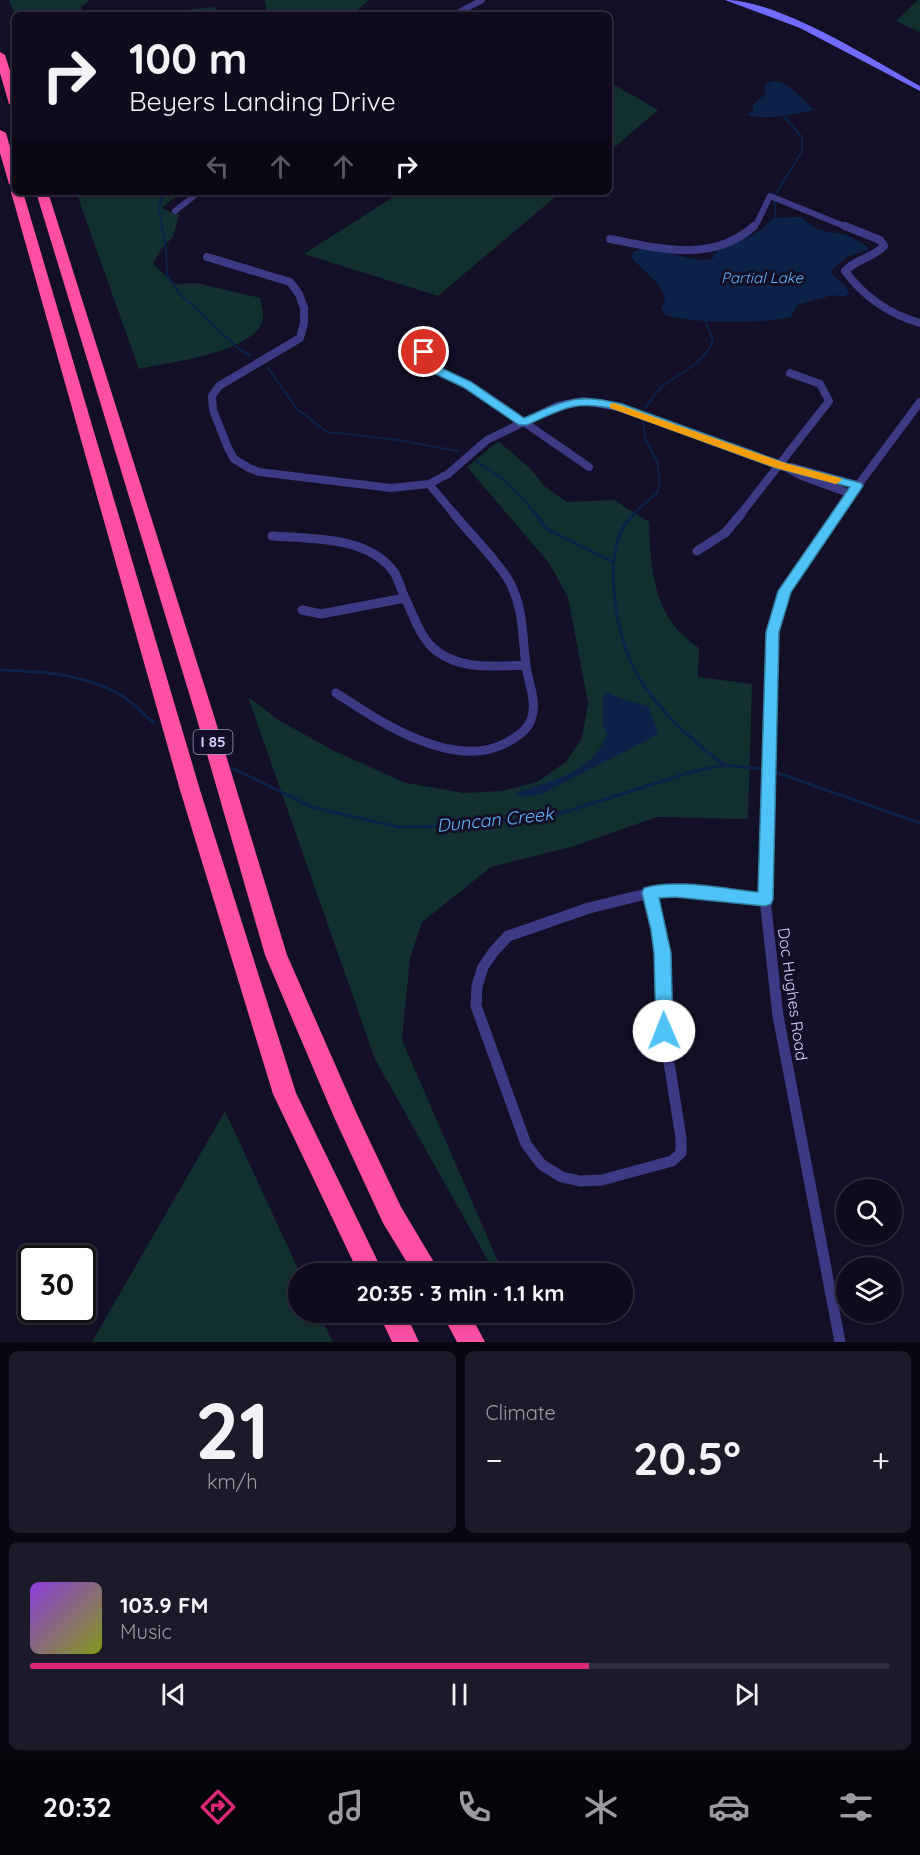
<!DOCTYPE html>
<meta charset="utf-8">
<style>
body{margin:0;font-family:Quicksand,sans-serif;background:#1c1929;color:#f1f3f6;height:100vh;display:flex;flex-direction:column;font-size:22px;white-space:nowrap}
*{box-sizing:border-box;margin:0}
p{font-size:20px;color:#9b9ba3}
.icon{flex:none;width:33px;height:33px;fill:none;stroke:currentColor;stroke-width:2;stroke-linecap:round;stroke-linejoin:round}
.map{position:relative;height:1342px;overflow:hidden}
.drawer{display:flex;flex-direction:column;gap:9px;padding:9px;background:#08060f;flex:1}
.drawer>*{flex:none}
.top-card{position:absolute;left:12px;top:12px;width:600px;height:183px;border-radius:9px;box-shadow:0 3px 9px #0003,0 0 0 2px #2e2b3b;background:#0e0b1c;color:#f1f3f6;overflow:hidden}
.tools{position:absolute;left:836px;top:1179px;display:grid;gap:12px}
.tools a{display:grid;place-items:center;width:66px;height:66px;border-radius:50%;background:#0e0b1c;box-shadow:0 3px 9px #0003,0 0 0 2px #2e2b3b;font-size:30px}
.speed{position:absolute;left:18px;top:1245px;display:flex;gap:12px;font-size:30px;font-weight:700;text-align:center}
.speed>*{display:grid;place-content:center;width:78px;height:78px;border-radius:50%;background:#0e0b1c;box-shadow:0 3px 9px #0003,0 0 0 2px #2e2b3b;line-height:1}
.speed .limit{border:3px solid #111;border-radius:9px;background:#fff;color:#111}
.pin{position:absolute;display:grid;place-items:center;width:51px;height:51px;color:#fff;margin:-26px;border:3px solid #fff;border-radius:50%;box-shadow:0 2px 6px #0007}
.me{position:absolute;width:66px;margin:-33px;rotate:359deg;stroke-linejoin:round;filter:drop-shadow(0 0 4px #0008)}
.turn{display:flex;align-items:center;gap:21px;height:126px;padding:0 18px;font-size:27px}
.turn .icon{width:78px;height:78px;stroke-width:2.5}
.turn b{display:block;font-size:42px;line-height:51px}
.lanes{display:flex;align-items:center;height:57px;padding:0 18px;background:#0003;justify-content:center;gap:30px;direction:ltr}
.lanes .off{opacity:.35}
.big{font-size:45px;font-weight:700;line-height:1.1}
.drawer .card{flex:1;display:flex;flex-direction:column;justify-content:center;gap:9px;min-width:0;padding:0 21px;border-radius:9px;background:#1c1929}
.drawer .dial{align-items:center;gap:0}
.dial b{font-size:78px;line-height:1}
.song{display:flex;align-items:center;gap:18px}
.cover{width:72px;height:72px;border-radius:9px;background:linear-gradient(135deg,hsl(270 70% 55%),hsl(70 70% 35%))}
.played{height:6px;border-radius:3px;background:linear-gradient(90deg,#db2777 65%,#2e2b3b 65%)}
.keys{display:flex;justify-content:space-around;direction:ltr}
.heat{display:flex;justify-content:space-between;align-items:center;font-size:33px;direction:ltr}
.drawer .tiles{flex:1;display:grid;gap:9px;grid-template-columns:1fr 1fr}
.card:last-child{grid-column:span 2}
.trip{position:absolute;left:288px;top:1263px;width:345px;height:60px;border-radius:30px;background:#0e0b1c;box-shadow:0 3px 9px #0003,0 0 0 2px #2e2b3b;font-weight:700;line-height:60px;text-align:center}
.tab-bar{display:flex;height:96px;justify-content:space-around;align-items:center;background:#06040b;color:#9b9ba3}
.tab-bar .icon{width:42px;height:42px}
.tab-bar .selected{color:#db2777}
.tab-bar b{font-size:27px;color:#f1f3f6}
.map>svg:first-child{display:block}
.green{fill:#12302f}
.water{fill:#0c2248}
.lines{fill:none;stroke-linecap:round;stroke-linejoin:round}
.stream-far1{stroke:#0c2248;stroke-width:2}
.stream{stroke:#0c2248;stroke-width:3}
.street-far3{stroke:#3d3a85;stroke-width:6}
.street-far2{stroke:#3d3a85;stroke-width:8}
.street-far1{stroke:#3d3a85;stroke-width:9}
.street{stroke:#3d3a85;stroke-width:11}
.secondary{fill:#6f6bff;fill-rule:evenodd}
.highway{fill:#ff4fa3;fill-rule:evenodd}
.route{fill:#4fc3f7;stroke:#337fa1;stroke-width:1.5}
.slow{fill:#f59e0b}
.labels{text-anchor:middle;stroke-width:6;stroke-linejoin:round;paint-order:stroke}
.far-water-label{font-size:15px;font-style:italic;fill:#62b6ff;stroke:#130f26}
.shield{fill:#130f26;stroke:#9e99be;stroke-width:1.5}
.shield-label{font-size:15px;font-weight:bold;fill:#d9d4ff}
.street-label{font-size:16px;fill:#d9d4ff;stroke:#130f26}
.water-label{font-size:18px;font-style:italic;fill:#62b6ff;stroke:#130f26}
</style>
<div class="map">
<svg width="920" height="1342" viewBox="0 0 920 1342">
<rect width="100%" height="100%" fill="#130f26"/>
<path class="green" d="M9,0H90L81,7L82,15H15Z
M265,0H369L352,15H267Z
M918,0H920V32L896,21Z
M215,7L218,15H132Z
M613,84L658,110L609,152V87Z
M76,192H183L161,208L179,215L173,237L161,249L153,264L174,284L196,283L260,298C261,304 263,311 263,317C261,352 166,363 139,369Z
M401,192H561L438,296L304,254Z
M498,441L530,468L544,486L567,502L614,500L649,522C651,572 653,618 699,648L698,677L752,684L748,819L657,817L571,847L491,867L422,922L410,958L402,1040L503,1273H495L375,1059L248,697L280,721L334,751L406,783L464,793L502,791L537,782L566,762L582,738L588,703L568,597L549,563L467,467Z
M225,1111L300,1273L298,1274V1312L319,1313L333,1342H92Z"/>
<path class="water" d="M773,81C789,81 804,101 814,110C800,114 761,121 748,115L753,110V105L765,94V84Z
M796,217H801C821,237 830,228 851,237C857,240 862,244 868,247V250L847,257L831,271C835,281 848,282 849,294L843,297L833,295L797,305L791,317C760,324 696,324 665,315L661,309L665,302C663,280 641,272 631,256L634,251C658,243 687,264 712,259L717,250L751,236L762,229L773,218Z
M607,692L621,699L648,706L658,732L655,736L542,794L526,797L516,794L518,792C551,781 595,771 607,734L603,727V696Z"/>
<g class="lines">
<path class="stream-far1" d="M782,115L802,137V150
M162,192L159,211L166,249L167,276L180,294L239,349L250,355
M775,195L801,153
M774,200L776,218
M268,368L297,409L327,432L392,439L458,451
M645,408C651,401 656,391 664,385C684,370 703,365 713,340L705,320
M476,461L506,481L537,515
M632,515L657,493L660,483L657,461L645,438L643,420"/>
<path class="stream" d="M536,514L547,529L613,562
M634,514C601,543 614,618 628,655C633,669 644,687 654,699C673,723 699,746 724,765
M0,670C39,671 83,674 117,693C131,700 141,712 153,722
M232,768L312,807L398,827L464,826L548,817L692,772L724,765L761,769
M775,772L920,823"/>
<path class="street-far3" d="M454,15L482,0
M175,211L199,192
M752,228L757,223L770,196L849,228"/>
<path class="street-far2" d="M845,226L880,240L884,246C873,258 856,259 845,271C864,297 889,314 920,323
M610,239C659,248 712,264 754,226
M207,257L290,282L299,294L304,308V323L300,338L219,386L212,396L213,410L228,448L234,459L249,468L259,472L391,488L429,484
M434,334L424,352L427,362L435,369L483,394L589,467
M792,467L857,485
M455,515L429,484L448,474L487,440L557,406L584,401L618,407L781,465L802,476L851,494
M740,515L829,401L820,384L790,373
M836,515L920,402"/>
<path class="street-far1" d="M272,536C312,539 368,536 394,572C399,580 401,590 405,598
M697,551L725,533L741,514
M302,610L321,614L405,598C413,614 419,634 432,647C457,671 495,666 526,665
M336,693C379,721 451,770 504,744C514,739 527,731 531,720C538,703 528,682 526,666C522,636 524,608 509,581C498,561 469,533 454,514
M765,880L772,632L784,591L837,514"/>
<path class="street" d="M766,879L765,899L778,1016L840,1342
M650,893L663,953L664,1031L681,1138V1153L672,1161L602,1180L580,1181L562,1177L542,1165L526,1144L476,1006L477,986L483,967L494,951L508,936L589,908Z
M650,893L696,891L765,899"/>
<path class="secondary" d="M725,0C779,0 871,59 920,86V91L800,28Z"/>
<path class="highway" d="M0,52L5,55L15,86V107L9,104L0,73Z
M0,130L6,133L15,164V188L9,184L0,153Z
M13,189H15V192H23L200,790L296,1093L384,1274H359L273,1094L180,790L11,192Z
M36,192H48L214,716L287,955L356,1112L401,1207L441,1274H414L383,1223L334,1117L265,955L196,716Z
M378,1312H405L419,1342H392Z
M441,1312H469L485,1342H457Z"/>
</g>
<path class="route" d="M424,349L428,350L439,367L471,382L524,418C566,400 576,393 622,404L785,463L861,483L863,486L791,592L779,632L773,899L771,904L765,906L675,897L659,898L671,953L673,1031L670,1036L664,1038L658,1036L656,1031L654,953L651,930L642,893L644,888C675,878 725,889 758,892L766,632L778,591L850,487L776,468L615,409C574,400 563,409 527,425H519L463,387L431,372L422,362L419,352Z"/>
<path class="slow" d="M614,403L785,463L840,478L842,480L836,484L776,468L610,408V404Z"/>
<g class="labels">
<g class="far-water-label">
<text x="762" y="283">Partial Lake</text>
</g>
<rect class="shield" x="193.5" y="730" width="39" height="24" rx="4.5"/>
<g class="shield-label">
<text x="213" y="747">I 85</text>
</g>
<g class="street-label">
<text transform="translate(793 994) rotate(82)" y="6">Doc Hughes Road</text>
</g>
<g class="water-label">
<text transform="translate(495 820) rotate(-6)" y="6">Duncan Creek</text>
</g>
</g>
</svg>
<div class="tools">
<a><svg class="icon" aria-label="search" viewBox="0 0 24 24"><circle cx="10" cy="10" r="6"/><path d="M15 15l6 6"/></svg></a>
<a><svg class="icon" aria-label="layers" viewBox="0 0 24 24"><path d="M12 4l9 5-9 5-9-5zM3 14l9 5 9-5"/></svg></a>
</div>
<div class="speed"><div class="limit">30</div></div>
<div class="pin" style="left:424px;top:352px;background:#d93025"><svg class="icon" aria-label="arrive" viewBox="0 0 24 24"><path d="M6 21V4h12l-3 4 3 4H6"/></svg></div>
<svg class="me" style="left:664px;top:1031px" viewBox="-20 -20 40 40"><circle r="19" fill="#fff"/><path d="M0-13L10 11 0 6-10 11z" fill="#4fc3f7"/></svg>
<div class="trip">20:35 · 3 min · 1.1 km</div>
<div class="top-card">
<div class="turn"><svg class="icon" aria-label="right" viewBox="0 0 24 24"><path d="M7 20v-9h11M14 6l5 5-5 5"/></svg><div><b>100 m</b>Beyers Landing Drive</div></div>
<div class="lanes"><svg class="icon off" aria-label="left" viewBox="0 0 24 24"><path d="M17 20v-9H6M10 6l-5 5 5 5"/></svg><svg class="icon off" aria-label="ahead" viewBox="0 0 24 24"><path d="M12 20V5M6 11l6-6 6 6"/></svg><svg class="icon off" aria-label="ahead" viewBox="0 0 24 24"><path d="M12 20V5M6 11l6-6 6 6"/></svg><svg class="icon" aria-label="right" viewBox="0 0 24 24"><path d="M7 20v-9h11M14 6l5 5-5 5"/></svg></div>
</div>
</div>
<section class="drawer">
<div class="tiles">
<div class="card dial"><b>21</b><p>km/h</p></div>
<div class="card"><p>Climate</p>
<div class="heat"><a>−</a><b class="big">20.5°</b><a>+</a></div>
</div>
<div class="card">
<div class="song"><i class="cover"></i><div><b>103.9 FM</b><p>Music</p></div></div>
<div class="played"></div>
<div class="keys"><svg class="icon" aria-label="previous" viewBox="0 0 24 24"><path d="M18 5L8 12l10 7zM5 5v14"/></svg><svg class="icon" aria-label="pause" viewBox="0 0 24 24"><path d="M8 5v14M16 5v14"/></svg><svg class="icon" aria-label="next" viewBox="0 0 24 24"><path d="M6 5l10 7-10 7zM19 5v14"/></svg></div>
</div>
</div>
</section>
<nav class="tab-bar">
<b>20:32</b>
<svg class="icon selected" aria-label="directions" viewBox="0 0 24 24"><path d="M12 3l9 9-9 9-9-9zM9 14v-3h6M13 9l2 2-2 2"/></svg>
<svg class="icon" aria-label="music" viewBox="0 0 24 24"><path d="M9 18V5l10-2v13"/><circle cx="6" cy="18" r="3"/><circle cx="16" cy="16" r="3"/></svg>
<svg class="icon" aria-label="phone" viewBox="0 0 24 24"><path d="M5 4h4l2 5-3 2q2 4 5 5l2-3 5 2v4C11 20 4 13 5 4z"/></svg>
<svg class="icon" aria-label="climate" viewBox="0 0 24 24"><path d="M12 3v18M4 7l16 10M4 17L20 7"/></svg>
<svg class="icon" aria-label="car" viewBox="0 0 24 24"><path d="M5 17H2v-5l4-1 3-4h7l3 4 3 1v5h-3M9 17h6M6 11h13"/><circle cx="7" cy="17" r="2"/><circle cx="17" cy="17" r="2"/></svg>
<svg class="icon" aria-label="filters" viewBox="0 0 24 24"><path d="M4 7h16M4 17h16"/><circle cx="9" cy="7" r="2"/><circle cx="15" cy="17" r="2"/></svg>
</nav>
